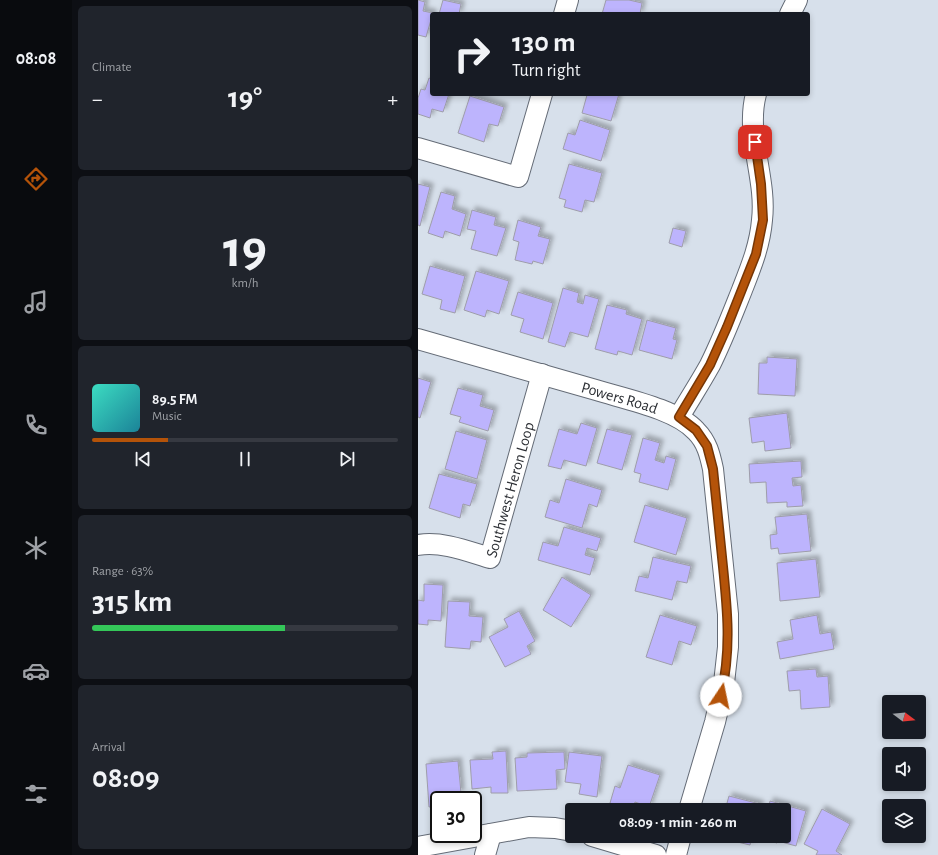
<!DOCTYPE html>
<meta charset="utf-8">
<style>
body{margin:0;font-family:"Alegreya Sans",sans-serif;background:#20242c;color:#f1f3f6;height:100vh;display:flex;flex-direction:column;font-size:15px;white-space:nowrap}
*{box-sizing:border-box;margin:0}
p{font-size:13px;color:#9ea1a6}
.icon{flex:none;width:22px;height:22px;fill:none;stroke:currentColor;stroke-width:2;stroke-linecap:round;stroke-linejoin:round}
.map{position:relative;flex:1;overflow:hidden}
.side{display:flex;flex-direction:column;gap:6px;padding:6px;background:#0d0f14;width:346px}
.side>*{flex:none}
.hud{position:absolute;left:12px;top:12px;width:380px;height:84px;border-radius:4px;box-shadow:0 2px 6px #0003;background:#171b24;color:#f1f3f6;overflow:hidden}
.needle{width:26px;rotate:106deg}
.controls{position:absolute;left:464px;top:695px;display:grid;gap:8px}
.controls a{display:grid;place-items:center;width:44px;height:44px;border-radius:4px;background:#171b24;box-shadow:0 2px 6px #0003;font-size:20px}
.speed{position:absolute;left:12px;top:791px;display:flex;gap:8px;font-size:20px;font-weight:700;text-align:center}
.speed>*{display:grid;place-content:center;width:52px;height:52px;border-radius:50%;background:#171b24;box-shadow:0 2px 6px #0003;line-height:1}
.speed .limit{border:2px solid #111;border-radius:6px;background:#fff;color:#111}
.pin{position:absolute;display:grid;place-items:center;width:34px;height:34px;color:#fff;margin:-17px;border-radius:8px;box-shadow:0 2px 6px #0006}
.me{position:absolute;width:44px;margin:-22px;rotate:11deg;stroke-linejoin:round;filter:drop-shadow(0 0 3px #0008)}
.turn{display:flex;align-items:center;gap:14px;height:84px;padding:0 16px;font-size:18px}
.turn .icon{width:52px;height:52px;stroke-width:2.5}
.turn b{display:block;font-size:28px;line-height:34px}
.big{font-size:30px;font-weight:600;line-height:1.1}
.side .card{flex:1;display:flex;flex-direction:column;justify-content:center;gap:6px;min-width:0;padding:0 14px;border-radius:6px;background:#20242c}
.side .dial{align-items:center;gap:0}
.dial b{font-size:52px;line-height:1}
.song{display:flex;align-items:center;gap:12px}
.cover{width:48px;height:48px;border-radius:6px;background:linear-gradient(135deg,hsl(170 70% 55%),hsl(190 70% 35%))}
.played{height:4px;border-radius:2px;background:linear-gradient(90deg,#b45309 25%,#363941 25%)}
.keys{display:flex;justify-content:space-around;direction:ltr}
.heat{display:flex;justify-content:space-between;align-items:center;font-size:22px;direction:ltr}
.charge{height:6px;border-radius:3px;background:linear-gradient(90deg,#34c759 63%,#363941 0)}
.trip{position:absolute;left:147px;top:803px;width:226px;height:40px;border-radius:4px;background:#171b24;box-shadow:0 2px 6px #0003;font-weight:600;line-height:40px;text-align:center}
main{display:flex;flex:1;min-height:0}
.tabs{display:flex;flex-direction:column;width:72px;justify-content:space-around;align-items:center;background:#090b0e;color:#9ea1a6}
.tabs .icon{width:28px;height:28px}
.tabs .on{color:#b45309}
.tabs b{font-size:18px;color:#f1f3f6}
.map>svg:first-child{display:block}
.building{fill:#bdb4fd;stroke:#9e9daa;filter:url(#shadow)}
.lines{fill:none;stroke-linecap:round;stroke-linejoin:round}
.minor-casing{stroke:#646b76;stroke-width:22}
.minor{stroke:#fff;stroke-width:20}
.route-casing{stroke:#753606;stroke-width:10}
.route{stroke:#b45309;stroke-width:7}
.labels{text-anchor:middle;stroke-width:3.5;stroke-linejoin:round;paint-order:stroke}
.street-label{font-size:16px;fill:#2c2f34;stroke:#e5edf9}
</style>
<main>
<nav class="tabs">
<b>08:08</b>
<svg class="icon on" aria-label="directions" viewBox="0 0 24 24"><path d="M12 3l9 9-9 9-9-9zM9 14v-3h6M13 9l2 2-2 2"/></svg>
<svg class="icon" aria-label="music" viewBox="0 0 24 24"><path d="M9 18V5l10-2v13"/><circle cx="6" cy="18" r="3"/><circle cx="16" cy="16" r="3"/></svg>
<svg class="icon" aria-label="phone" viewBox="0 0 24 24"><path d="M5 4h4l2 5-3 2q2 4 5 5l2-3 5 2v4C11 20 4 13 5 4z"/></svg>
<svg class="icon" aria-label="climate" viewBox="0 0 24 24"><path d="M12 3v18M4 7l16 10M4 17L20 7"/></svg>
<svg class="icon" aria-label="car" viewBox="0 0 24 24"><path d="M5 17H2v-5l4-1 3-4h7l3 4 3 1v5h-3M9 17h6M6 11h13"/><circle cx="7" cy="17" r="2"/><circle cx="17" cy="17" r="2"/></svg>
<svg class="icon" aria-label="filters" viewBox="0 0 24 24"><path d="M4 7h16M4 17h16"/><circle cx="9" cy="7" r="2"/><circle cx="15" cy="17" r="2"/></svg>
</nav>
<section class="side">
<div class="card"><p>Climate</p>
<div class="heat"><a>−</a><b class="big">19°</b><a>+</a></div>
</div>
<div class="card dial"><b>19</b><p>km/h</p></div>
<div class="card">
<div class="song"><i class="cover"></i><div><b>89.5 FM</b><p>Music</p></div></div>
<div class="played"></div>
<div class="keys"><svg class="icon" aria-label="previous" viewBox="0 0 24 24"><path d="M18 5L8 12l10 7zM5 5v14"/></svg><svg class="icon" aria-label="pause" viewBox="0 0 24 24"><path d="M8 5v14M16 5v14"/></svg><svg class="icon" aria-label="next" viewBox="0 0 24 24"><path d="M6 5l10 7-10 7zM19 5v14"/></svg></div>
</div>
<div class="card"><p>Range · 63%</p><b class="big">315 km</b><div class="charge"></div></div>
<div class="card"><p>Arrival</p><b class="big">08:09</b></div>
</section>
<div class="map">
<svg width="520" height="855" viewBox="0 0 520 855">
<defs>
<filter id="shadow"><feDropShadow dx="3.5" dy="-3.5" stdDeviation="2" flood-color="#0004"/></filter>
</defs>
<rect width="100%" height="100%" fill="#d7e0eb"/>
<path class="building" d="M0,0L7,2L5,11L15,13L8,37L0,35Z
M25,0L43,4L41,14H21Z
M188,0H211L224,3L222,14H184Z
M11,78L14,79V94H31L25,112L14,109L12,118L0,114V98L3,89L7,90Z
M165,94H201L193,121L164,113L169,95Z
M52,96L86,107L80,126L71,124L66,142L40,133Z
M162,120L192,130L183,161L145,149L150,133L157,135Z
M151,164L184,173L176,202L167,200L164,212L146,207L148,200L141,198Z
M0,184L12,187L2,226L0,225Z
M23,192L37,196L34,209L48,214L42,236L27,231L25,238L10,233Z
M54,210L78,217L76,225L88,228L79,256L53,249L58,231L49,229Z
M100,220L123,227L120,236L132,239L125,264L115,261L114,264L97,260L101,242L95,240Z
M255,228L268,231L264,247L251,243Z
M12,266L47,276L37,313L22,309L24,300L4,294Z
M58,271L91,281L81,314L69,310L67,317L46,310Z
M145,288L161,293L159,302L165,304L167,295L181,299L170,337L152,332L147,347L130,342Z
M100,292L135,303L125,339L102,332L106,319L93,315Z
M189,305L209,310L208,314L224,319L214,355L200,351L199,355L177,349Z
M229,320L258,328L255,339L259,340L254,359L221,350Z
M349,357L379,359L377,396L340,394L341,363H349Z
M0,378L13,382L2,418L0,417Z
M40,388L65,395L62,406L76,410L70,431L41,422L43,417L32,414Z
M369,413L373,448L347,451L346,441L334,443L331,418Z
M163,423L179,428L168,466L146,460L143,469L130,466L141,429L159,434Z
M189,429L214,435L204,470L179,463Z
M38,431L69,440L59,479L27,469Z
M225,438L242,443L237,460L246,463L248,456L258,459L250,490L221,482L223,474L216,472Z
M383,461L384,477L374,478L375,486L383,485L385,506L369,507V502L349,503L348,482L332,483L331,464Z
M21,474L59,484L52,506L45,504L42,518L11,508Z
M148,479L184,490L179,507L171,504L164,528L127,517L132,500L141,503Z
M227,505L269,518L258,555L216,542Z
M389,514L393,551L361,554L360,548L353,549L352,535L359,534L357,517Z
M146,527L183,538L179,551L169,548L167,555L177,558L172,575L120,560L125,542L140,546Z
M235,557L273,566L269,583L259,581L254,600L217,591L221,576L230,578Z
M398,559L402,597L362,601L359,563Z
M144,577L173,595L153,627L125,610Z
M6,584L25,585L23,621L10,620V625L0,624V600L6,601Z
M30,601L52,602L51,616L65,617L63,642L53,641L52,649L27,647Z
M101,611L117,641L109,646L113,654L87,667L71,637L90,627L86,619Z
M242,615L279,626L273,645L261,641L254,665L228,657Z
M399,615L402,634L413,632L416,649L362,659L359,642L375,639L372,620Z
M398,669L399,677L410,676L412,707L383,709L382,690L371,691L369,671Z
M88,751L90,793H73V787L54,789L52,760L75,759L74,752Z
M146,752L147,769L138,770L139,789L99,791L97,758L109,757V753Z
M151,752L184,756L179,797L161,794L163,784L147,782Z
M40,761L43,793L29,794L30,800H21V806L11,807L8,764Z
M210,765L242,775L231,807L217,802L214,810H213L192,803L197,786L202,788Z
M311,796L342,804L341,810H307Z
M352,801L388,811L378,846L360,841L359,843L342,838V836H366V810H350Z
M404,809L432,824L418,851L424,855H398L400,851L386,844Z
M316,836H334L332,845L315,841Z"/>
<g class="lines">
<defs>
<g id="minor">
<path d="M146,14L150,0"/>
<path d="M372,14L379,0"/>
<path d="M0,148L100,177L124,94"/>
<path id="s1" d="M0,339C59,356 119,373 178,390C207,399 258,409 278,431C289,442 292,455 295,469L310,614V647L306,683L297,722L271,810"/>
<path d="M261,417C271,400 282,383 292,365C304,341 314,315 324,290C333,267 342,245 344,220C349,178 327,136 338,94"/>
<path id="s2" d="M0,545C24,541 49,551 72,558L124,374"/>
<path d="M174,836L238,855"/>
<path d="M0,847L111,827L137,828L154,831"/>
<path d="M67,855L73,834"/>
<path d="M258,855L263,836"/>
</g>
</defs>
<use href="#minor" class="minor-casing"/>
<use href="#minor" class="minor"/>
</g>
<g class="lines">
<defs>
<path id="route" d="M303,696C314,647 309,606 304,557C301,528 298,498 295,469L289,446L278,430L261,417L292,365L309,327L338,254L345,220L343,184L337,142"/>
</defs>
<use href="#route" class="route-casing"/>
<use href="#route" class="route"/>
</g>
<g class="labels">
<g class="street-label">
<text dy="6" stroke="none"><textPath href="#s1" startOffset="210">Powers Road</textPath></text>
<text dy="6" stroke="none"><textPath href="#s2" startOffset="145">Southwest Heron Loop</textPath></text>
</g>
</g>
</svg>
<div class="controls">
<a><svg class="needle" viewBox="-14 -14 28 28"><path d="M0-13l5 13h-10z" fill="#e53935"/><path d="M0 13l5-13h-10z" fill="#9ea1a6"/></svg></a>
<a><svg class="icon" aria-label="sound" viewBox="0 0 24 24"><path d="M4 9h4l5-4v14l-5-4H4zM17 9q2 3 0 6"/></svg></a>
<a><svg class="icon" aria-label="layers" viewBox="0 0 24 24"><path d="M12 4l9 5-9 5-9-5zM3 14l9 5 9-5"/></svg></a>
</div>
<div class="speed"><div class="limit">30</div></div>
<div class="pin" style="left:337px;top:142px;background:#d93025"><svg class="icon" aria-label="arrive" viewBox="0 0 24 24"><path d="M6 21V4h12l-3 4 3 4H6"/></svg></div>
<svg class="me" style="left:303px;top:696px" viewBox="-20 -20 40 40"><circle r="19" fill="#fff"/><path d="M0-13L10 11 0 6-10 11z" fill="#b45309"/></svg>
<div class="trip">08:09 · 1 min · 260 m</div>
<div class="hud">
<div class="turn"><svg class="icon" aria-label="right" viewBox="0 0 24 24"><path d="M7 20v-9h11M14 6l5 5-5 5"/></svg><div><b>130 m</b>Turn right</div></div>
</div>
</div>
</main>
